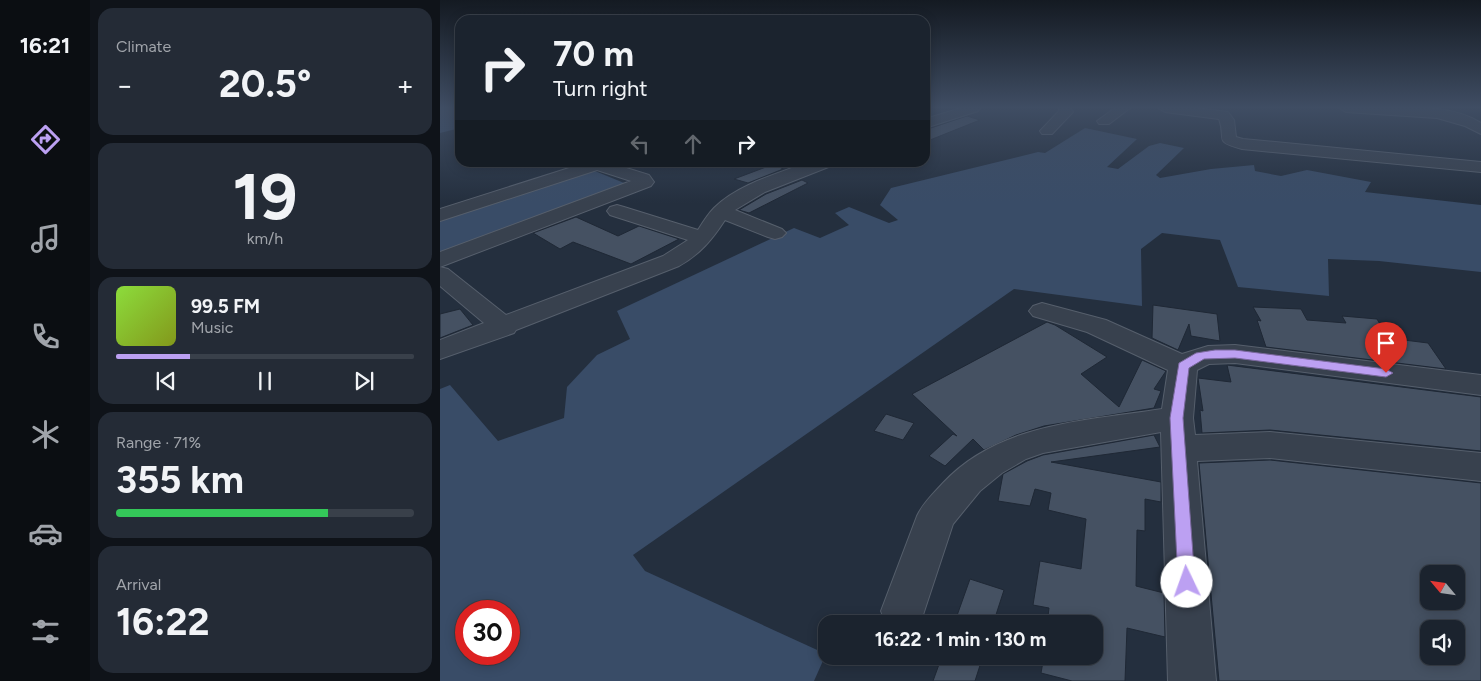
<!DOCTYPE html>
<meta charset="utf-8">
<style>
body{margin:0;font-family:Figtree,sans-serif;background:#242b36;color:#f1f3f6;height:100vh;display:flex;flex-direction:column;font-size:19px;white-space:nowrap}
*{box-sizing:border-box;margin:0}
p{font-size:16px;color:#a0a4aa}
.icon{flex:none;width:28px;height:28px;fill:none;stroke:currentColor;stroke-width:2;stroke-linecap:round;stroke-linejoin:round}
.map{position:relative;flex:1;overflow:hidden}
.side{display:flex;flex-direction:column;gap:8px;padding:8px;background:#0f1319;width:350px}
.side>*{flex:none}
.hud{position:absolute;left:15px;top:15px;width:475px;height:152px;border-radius:15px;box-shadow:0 2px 12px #0003,0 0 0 1px #39404a;background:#1b232e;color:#f1f3f6;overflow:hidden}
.needle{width:32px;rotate:299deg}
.buttons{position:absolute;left:980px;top:565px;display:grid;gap:10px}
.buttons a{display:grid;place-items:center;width:45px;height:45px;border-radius:10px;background:#1b232e;box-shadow:0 2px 12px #0003,0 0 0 1px #39404a;font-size:25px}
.speed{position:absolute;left:15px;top:600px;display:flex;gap:10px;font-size:25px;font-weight:700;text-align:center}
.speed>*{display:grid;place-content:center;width:65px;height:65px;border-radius:50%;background:#1b232e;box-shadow:0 2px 12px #0003,0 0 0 1px #39404a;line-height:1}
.speed .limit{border:8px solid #d22;background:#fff;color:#111}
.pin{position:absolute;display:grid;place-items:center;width:42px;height:42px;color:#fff;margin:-51px -21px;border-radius:50% 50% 50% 0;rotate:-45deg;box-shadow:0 0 5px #0007}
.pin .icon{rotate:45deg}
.me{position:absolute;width:55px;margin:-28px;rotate:357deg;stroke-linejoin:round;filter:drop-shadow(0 0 4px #0008)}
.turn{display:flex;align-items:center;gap:18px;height:105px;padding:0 15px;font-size:22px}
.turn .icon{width:65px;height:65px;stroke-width:2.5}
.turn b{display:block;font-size:35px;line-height:42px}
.lanes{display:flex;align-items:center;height:48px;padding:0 15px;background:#0003;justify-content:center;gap:25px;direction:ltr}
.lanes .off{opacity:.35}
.big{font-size:38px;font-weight:700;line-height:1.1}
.side .card{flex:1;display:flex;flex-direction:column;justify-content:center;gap:8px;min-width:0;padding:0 18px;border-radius:15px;background:#242b36}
.side .dial{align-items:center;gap:0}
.dial b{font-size:65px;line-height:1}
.song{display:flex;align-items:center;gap:15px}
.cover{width:60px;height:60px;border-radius:8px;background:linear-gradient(135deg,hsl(90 70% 55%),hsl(70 70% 35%))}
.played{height:5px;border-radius:2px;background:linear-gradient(90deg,#bca0f2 25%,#39404a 25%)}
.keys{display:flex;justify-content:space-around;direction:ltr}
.heat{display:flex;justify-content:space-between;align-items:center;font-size:28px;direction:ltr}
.charge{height:8px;border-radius:4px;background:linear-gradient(90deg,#34c759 71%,#39404a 0)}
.trip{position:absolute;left:378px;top:615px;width:285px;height:50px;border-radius:15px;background:#1b232e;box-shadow:0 2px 12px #0003,0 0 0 1px #39404a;font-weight:700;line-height:50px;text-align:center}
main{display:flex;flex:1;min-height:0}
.tabs{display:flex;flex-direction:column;width:90px;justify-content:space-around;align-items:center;background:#0b0e12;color:#a0a4aa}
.tabs .icon{width:35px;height:35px}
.tabs .active{color:#bca0f2}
.tabs b{font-size:22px;color:#f1f3f6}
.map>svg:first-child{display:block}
.water{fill:#394c67;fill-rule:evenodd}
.building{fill:#455162;stroke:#1f2835;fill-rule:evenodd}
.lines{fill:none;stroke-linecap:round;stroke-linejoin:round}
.minor-casing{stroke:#565f6c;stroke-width:2}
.minor{fill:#38414e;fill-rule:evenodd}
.route{fill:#bca0f2;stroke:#7a689d}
</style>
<main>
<nav class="tabs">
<b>16:21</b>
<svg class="icon active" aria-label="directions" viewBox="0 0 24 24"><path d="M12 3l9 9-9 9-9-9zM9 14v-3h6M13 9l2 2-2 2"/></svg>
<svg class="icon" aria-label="music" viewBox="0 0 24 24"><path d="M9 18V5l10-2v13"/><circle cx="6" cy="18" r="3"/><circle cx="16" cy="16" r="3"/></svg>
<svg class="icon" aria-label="phone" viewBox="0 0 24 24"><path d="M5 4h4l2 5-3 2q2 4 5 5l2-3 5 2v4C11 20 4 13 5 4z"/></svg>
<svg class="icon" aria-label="climate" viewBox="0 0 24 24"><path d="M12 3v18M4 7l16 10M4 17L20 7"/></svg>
<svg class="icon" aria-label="car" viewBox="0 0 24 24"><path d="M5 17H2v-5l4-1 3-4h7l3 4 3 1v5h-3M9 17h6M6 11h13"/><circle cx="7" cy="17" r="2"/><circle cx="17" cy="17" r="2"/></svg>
<svg class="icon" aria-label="filters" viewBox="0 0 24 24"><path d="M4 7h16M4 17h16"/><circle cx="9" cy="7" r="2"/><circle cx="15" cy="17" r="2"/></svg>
</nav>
<section class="side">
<div class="card"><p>Climate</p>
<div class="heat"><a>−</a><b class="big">20.5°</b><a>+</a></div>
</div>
<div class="card dial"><b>19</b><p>km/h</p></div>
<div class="card">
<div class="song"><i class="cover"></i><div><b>99.5 FM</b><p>Music</p></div></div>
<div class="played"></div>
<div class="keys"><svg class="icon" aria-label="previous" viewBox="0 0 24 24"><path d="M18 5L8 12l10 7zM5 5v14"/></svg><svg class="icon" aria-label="pause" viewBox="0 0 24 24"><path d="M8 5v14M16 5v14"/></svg><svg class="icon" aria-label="next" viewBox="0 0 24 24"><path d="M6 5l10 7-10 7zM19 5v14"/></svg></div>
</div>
<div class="card"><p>Range · 71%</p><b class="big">355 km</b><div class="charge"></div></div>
<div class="card"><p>Arrival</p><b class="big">16:22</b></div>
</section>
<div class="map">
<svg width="1041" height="681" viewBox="0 0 1041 681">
<rect width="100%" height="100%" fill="#242f3e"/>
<path class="water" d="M0,108H20V128L0,133Z
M645,128L697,139L667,167L678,169L709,146L720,143L744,148L716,175L720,178L771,169L814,165L815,171L841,176L867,170L931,182L925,192L1041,205V272L939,261L888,259L889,296L798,287L780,240L722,233L701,249L702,306L574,289L193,555L205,571L386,654L374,681H0V389L10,385L58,441L124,418L127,387L157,355L190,339L177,311L354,228L380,238L409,225L395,213L409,207L449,223L458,220L440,205L451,188L598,152L605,153ZM26,611H69V654H26Z
M150,169L189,185L0,253V219Z"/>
<path class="building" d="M527,116L540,120L485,142V130Z
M334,164L343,169L308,183L294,179Z
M362,180L368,183L309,213L299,210L326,194Z
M136,217L178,236L199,226L239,239L191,264L133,242L120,249L93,233Z
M713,305L777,314L780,341L751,336L749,324L738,350L712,338Z
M813,307L861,309L867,320L906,323L902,316L937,319L948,338L988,343L1006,369L826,347L817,320L821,321Z
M20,309L33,325L0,338V314Z
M607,322L615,325L667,357L641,374L679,407L702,360L726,371L714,389L721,391L714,408L604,426L576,435L544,450L533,439L505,466L489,456L513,434L517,436L472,394Z
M787,365L1041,397V451L830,430L762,433L760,410L763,411L758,378L791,382Z
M446,414L474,423L463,440L434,431Z
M714,435L720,447L611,462L721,482V502L705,499V531L697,530L696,586L724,593L725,637L687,628L685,681H632L601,673L604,656H654V624H607L609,608L593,605L600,561L641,569L646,519L608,510L611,493L595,489L590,506L558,501L563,474L587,461L603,455Z
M830,460L1041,483V681H779L759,463ZM989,574H1016V601H989ZM989,629H1016V656H989Z
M530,579L564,590L553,624H514Z
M502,656H543L535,681H493Z"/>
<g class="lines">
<defs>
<path id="minor" d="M521,108H540L538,111L485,128V119Z
M619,108H631L633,112L612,134H602L600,131L619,111Z
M675,108H690L669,124H659L657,121Z
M718,108H756L788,112L794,120L796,137L803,139L1041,162V172L802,149C772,141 787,140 779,119L725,112Z
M899,108C912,107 925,108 938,108C971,108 1012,104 1041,123V134L1025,126L997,118L906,112Z
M148,162H167L209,175L214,182L211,186L0,267V252L191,181L157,170L0,221V209Z
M368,162H393L391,166L325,192L295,210L342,229L346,233L342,237L335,239L328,237L285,220C272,240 260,254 239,266L76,330L74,333L0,359V340L44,323L0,286V267L8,269L66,315L223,256L248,240L170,215L167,211L170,207L177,205L184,207L258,230C263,222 268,214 274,208C298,184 337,174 368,162Z
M602,303L666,320L742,354L768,346L795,345L1041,375V395L795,363L769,364L757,370L753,418L755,435L830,432L1041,453V481L830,458L757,461L776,681H728L721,432L603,453L586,459L562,473L540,491L513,524L480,624H446L441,611L477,516C483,503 493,494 503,483C559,423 645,421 722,409L728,370L647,332L593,316L589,311L593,306Z"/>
</defs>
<use href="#minor" class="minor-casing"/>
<use href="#minor" class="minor"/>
</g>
<linearGradient id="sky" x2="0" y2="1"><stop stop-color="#141a22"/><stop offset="0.53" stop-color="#3f4d63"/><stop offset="1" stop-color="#3f4d63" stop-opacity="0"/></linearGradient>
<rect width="1041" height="203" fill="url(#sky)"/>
<path class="route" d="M775,350H795L946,369L953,373L946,377L795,358L764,359L749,368L743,418L755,582L753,588L747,590L740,588L738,582L730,418L739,363L756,353Z"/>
</svg>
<div class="buttons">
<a><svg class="needle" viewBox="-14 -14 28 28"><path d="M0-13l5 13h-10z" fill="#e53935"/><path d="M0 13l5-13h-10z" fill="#a0a4aa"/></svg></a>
<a><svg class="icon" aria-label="sound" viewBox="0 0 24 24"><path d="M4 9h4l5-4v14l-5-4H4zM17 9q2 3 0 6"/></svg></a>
</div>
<div class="speed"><div class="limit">30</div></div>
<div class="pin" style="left:946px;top:373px;background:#d93025"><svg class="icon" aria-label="arrive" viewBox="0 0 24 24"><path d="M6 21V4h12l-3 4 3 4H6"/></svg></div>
<svg class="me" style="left:747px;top:582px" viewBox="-20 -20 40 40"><circle r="19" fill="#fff"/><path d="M0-13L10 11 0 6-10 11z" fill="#bca0f2"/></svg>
<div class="trip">16:22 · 1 min · 130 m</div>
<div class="hud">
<div class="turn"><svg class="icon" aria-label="right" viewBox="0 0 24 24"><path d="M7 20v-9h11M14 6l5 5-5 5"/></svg><div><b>70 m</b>Turn right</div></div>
<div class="lanes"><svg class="icon off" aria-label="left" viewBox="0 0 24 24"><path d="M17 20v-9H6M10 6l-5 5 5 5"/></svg><svg class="icon off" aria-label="ahead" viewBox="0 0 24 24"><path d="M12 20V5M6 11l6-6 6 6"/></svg><svg class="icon" aria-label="right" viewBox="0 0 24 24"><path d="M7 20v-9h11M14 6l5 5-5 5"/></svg></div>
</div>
</div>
</main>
